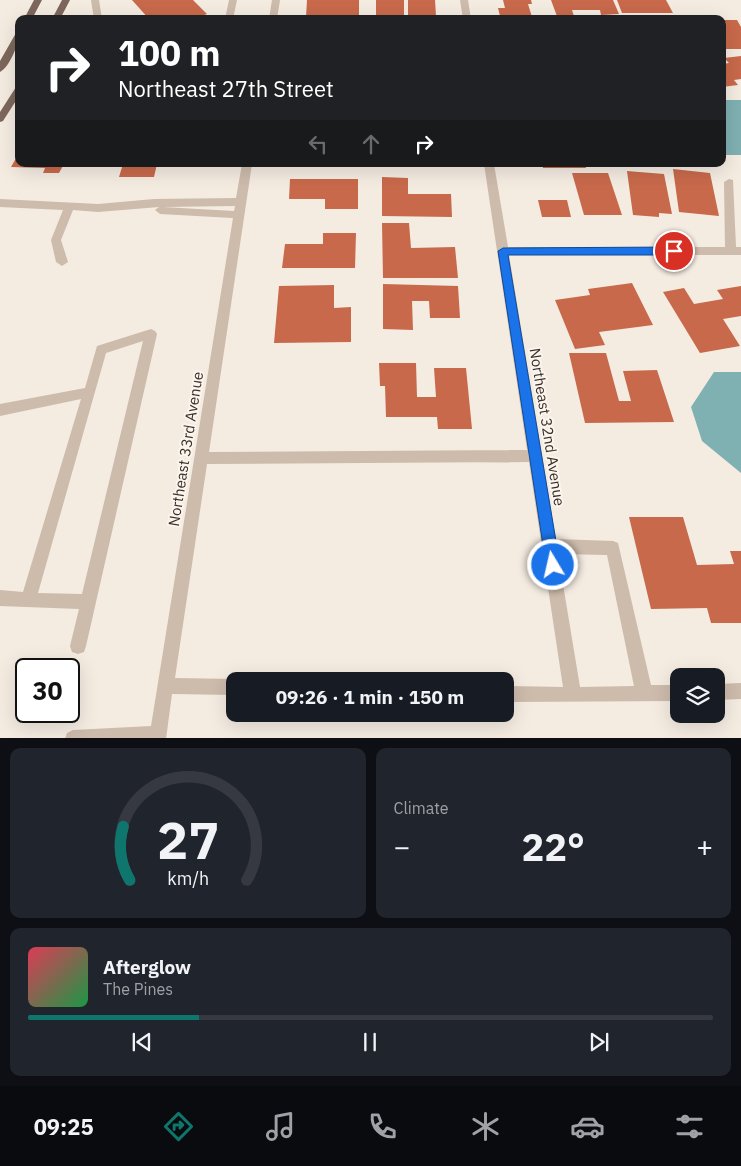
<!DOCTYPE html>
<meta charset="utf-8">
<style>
body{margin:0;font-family:"IBM Plex Sans",sans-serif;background:#20242c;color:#f1f3f6;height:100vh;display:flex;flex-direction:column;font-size:19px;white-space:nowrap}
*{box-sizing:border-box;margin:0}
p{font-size:16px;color:#9ea1a6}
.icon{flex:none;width:28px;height:28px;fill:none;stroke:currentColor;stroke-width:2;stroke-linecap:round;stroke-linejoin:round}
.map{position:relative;height:738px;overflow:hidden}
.panel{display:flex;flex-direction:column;gap:10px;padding:10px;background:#0d0f14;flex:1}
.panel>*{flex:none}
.hud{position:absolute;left:15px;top:15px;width:711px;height:152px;border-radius:10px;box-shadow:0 5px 20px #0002;background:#202124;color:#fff;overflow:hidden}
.buttons{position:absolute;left:670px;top:668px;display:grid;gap:10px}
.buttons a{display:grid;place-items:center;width:55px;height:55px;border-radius:10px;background:#171b24;box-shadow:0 5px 20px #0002;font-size:25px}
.speed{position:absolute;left:15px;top:658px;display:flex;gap:10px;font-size:25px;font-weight:700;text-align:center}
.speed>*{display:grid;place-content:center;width:65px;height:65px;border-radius:50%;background:#171b24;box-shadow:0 5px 20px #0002;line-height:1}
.speed .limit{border:2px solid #111;border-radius:8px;background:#fff;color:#111}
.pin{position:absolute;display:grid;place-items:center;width:42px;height:42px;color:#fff;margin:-21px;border:2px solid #fff;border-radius:50%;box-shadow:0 1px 5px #0007}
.me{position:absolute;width:55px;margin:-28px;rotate:351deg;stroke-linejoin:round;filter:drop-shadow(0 0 4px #0008)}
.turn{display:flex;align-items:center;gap:18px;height:105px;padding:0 20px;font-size:22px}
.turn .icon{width:65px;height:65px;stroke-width:2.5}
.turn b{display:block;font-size:35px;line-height:42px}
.lanes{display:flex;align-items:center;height:48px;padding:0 20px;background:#0003;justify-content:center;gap:25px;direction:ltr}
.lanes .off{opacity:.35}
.big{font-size:38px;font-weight:700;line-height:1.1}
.panel .widget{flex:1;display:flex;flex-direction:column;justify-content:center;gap:8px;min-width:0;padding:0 18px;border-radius:10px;background:#20242c}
.panel .dial{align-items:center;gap:0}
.dial svg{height:130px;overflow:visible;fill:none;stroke:#363941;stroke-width:7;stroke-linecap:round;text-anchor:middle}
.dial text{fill:#f1f3f6;stroke:none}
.song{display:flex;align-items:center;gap:15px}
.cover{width:60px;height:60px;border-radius:8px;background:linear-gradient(135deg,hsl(350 70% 55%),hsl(140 70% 35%))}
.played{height:5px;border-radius:2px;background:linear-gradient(90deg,#0f766e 25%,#363941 25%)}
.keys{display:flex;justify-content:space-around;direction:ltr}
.heat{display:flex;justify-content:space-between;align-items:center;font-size:28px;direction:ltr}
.panel .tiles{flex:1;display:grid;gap:10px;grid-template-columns:1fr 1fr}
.widget:last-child{grid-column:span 2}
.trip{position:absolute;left:226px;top:672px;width:288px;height:50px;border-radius:10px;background:#171b24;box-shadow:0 5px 20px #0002;font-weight:700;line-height:50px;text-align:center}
.dock{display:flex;height:80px;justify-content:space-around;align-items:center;background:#090b0e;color:#9ea1a6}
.dock .icon{width:35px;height:35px}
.dock .selected{color:#0f766e}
.dock b{font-size:22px;color:#f1f3f6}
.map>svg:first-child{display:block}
.water{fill:#7fb0b2}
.building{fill:#c8694b}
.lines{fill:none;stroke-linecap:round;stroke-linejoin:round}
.minor{fill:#cdbbac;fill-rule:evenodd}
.major{fill:#7d675c;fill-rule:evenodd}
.route{fill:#1a73e8;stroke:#114b97}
.labels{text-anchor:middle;stroke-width:4;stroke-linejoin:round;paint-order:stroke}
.street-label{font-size:15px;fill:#3b302b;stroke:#fbf5ee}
</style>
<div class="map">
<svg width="741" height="739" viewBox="0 0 741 739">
<rect width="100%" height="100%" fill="#f4ebe1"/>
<path class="water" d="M723,100H741V155H723Z
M714,372H741V473L702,441L691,407Z"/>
<path class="building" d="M132,0H193L207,14L193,19H149Z
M307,0H359V17H306Z
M376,0H404V17H376Z
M408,0H435L436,16H408Z
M503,0H531L532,4H528L532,17L500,16L498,8H505Z
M551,0H613L619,14L601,15L600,10H572L575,19H558Z
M617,0H666L673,13H622Z
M722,20H737L741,27V49H725L722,45Z
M741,56V79L734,80L738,85L722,87V64L729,63L724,58Z
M19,153V164H64L59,173H43L45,168L11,167Z
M123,164H157L154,177H119Z
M542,164H585L586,168H543Z
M673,169L710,173L719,216L679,212Z
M627,171L664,174L672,214L659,213V217L633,215Z
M572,173H608L622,215H584Z
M382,177L408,178V194H451L452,217L382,216Z
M290,179H358V209H325V199H289Z
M538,200H567L571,217H542Z
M382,223H409L411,248L455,247L458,278H383Z
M323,233H356L355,268H282L285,244H323Z
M632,283L653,325L599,332L605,345L575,349L555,300L590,295L588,289Z
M383,284L458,286L460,318H430L429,301H412L413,330L383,329Z
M334,285V308L351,307V342L274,343L279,286Z
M741,286V316L723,319L740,346L700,353L663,292L684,288L694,304L723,299L717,290Z
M569,353H606L619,401H631L623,371L657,370L674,422L585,423Z
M379,363H416L417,397H436L434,368H466L472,429H438L437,417H386L385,386H380Z
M629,517H683L697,565L734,564L730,551H741V623H711L707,608L651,609Z"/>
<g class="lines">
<path class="minor" d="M91,0H99L102,19H94Z
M229,0H237L233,19H225Z
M272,0H280L277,19H269Z
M460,0H468L471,19H463Z
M242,164H252L209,452L527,450L484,164H494L508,247H725L724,182L729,179L733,180L736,247H741V255H509L556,539L613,541L618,543L651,685H679V701L505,702V686L563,687L529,462L207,464L175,678L235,679L241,681H235V695L172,694L166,739H65L67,733L73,730L151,726L233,218L160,214L155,210L159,207L98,212L73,210L61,240L68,262L62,266L56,262L51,240L63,210L0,207V199L98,204L154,199L236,198ZM235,206L234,211L163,207ZM558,554L607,555L634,686L580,687Z
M151,329L155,331L157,334L86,646L84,652L78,654L72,652L70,646L79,609L0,606V590L23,592L81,399L0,416V404L85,388L97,346ZM143,341L82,594L38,593L106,353Z
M741,683V699L716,700V684Z"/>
<path class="major" d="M34,0H42L32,19H24Z
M62,0H70L60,19H52Z
M16,33H19C19,43 10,67 0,72V61Z
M19,86V96L3,121L0,122V112L16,87Z"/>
</g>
<path class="route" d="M674,247L679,251L674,255H508L560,565L558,570L553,572L548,570L546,565L498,251L503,248Z"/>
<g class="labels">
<g class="street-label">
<text transform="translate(547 427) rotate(81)" y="5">Northeast 32nd Avenue</text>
<text transform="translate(186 449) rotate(-81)" y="5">Northeast 33rd Avenue</text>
</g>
</g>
</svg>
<div class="buttons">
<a><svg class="icon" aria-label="layers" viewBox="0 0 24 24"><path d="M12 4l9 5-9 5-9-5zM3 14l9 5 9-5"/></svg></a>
</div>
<div class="speed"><div class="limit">30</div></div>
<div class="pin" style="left:674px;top:251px;background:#d93025"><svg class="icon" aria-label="arrive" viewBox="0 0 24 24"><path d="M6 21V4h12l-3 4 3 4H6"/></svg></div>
<svg class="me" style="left:553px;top:565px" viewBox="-20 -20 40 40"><circle r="17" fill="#1a73e8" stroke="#fff" stroke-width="3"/><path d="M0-11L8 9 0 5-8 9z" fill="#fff"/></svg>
<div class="trip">09:26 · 1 min · 150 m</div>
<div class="hud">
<div class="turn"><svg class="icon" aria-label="right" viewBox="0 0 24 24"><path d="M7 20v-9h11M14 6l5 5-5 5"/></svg><div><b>100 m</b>Northeast 27th Street</div></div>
<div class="lanes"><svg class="icon off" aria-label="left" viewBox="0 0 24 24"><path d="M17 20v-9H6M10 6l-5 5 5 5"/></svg><svg class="icon off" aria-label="ahead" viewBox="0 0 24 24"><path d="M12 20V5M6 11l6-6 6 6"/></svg><svg class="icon" aria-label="right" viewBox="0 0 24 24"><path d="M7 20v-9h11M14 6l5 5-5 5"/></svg></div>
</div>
</div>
<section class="panel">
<div class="tiles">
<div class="widget dial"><svg viewBox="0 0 100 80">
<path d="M14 69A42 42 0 1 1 86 69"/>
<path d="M14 69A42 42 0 0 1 10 36" stroke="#0f766e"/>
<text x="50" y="56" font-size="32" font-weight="700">27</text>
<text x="50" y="72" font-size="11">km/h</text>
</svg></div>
<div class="widget"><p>Climate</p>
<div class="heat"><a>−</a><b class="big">22°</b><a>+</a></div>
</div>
<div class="widget">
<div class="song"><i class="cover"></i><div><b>Afterglow</b><p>The Pines</p></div></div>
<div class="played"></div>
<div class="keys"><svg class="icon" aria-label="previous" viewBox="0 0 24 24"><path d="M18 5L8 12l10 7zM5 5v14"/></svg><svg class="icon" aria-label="pause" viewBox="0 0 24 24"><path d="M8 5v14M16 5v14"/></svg><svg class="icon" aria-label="next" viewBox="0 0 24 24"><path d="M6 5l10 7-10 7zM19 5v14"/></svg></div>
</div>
</div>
</section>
<nav class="dock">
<b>09:25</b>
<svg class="icon selected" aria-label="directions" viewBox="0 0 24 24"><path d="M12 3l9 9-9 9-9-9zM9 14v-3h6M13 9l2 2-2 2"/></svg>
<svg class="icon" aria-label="music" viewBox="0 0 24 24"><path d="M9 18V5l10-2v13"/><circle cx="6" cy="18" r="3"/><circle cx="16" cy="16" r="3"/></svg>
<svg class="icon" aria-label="phone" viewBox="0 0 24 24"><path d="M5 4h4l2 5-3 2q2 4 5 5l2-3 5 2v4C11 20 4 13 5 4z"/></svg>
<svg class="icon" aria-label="climate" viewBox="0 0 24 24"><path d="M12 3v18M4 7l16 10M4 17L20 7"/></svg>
<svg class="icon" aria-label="car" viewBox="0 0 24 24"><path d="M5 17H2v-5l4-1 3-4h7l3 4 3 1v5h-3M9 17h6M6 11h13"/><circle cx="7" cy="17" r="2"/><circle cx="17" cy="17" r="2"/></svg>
<svg class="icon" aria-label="filters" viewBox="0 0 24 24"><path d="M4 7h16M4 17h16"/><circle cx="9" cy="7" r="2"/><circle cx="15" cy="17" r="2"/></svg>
</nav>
